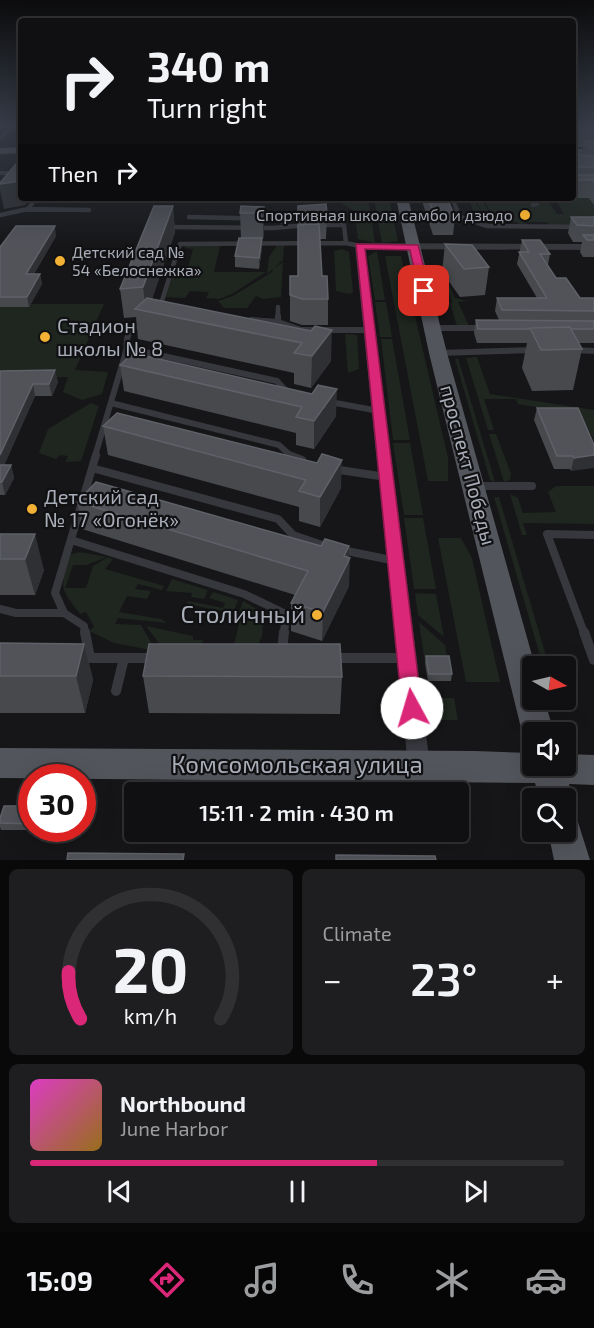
<!DOCTYPE html>
<meta charset="utf-8">
<style>
body{margin:0;font-family:"Exo 2",sans-serif;background:#1e1e20;color:#f1f3f6;height:100vh;display:flex;flex-direction:column;font-size:22px;white-space:nowrap}
*{box-sizing:border-box;margin:0}
p{font-size:20px;color:#9c9d9f}
.icon{flex:none;width:33px;height:33px;fill:none;stroke:currentColor;stroke-width:2;stroke-linecap:round;stroke-linejoin:round}
.map{position:relative;height:860px;overflow:hidden}
.drawer{display:flex;flex-direction:column;gap:9px;padding:9px;background:#09090a;flex:1}
.drawer>*{flex:none}
.banner{position:absolute;left:18px;top:18px;width:558px;height:183px;border-radius:6px;box-shadow:0 6px 24px #0002,0 0 0 2px #303032;background:#101012;color:#f1f3f6;overflow:hidden}
.needle{width:39px;rotate:98deg}
.controls{position:absolute;left:522px;top:656px;display:grid;gap:12px}
.controls a{display:grid;place-items:center;width:54px;height:54px;border-radius:6px;background:#101012;box-shadow:0 6px 24px #0002,0 0 0 2px #303032;font-size:30px}
.speed{position:absolute;left:18px;top:764px;display:flex;gap:12px;font-size:30px;font-weight:700;text-align:center}
.speed>*{display:grid;place-content:center;width:78px;height:78px;border-radius:50%;background:#101012;box-shadow:0 6px 24px #0002,0 0 0 2px #303032;line-height:1}
.speed .limit{border:9px solid #d22;background:#fff;color:#111}
.pin{position:absolute;display:grid;place-items:center;width:51px;height:51px;color:#fff;margin:-26px;border-radius:12px;box-shadow:0 3px 9px #0006}
.me{position:absolute;width:66px;margin:-33px;rotate:354deg;stroke-linejoin:round;filter:drop-shadow(0 0 4px #0008)}
.turn{display:flex;align-items:center;gap:21px;height:126px;padding:0 30px;font-size:27px}
.turn .icon{width:78px;height:78px;stroke-width:2.5}
.turn b{display:block;font-size:42px;line-height:51px}
.then{display:flex;align-items:center;height:57px;padding:0 30px;background:#0003;gap:12px;font-size:22px}
.big{font-size:45px;font-weight:600;line-height:1.1}
.drawer .card{flex:1;display:flex;flex-direction:column;justify-content:center;gap:9px;min-width:0;padding:0 21px;border-radius:9px;background:#1e1e20}
.drawer .dial{align-items:center;gap:0}
.dial svg{height:156px;overflow:visible;fill:none;stroke:#303032;stroke-width:7;stroke-linecap:round;text-anchor:middle}
.dial text{fill:#f1f3f6;stroke:none}
.song{display:flex;align-items:center;gap:18px}
.cover{width:72px;height:72px;border-radius:9px;background:linear-gradient(135deg,hsl(310 70% 55%),hsl(40 70% 35%))}
.played{height:6px;border-radius:3px;background:linear-gradient(90deg,#db2777 65%,#303032 65%)}
.keys{display:flex;justify-content:space-around;direction:ltr}
.heat{display:flex;justify-content:space-between;align-items:center;font-size:33px;direction:ltr}
.drawer .tiles{flex:1;display:grid;gap:9px;grid-template-columns:1fr 1fr}
.card:last-child{grid-column:span 2}
.trip{position:absolute;left:124px;top:782px;width:345px;height:60px;border-radius:6px;background:#101012;box-shadow:0 6px 24px #0002,0 0 0 2px #303032;font-weight:600;line-height:60px;text-align:center}
.dock{display:flex;height:96px;justify-content:space-around;align-items:center;background:#060607;color:#9c9d9f}
.dock .icon{width:42px;height:42px}
.dock .active{color:#db2777}
.dock b{font-size:27px;color:#f1f3f6}
.map>svg:first-child{display:block}
.green{fill:#1e261f}
.lines{fill:none;stroke-linecap:round;stroke-linejoin:round}
.lane-far4{stroke:#37383d;stroke-width:4}
.lane-far3{stroke:#37383d;stroke-width:4.5}
.lane-far2{stroke:#37383d;stroke-width:6}
.lane-far1{stroke:#37383d;stroke-width:8}
.lane{stroke:#37383d;stroke-width:10}
.street{fill:#37383d;fill-rule:evenodd}
.primary{fill:#53555c;fill-rule:evenodd}
.wall{fill:#47494d}
.shaded-wall{fill:#2f3033}
.building{fill:#525359;stroke:#5f6168;stroke-width:1.5}
.route{fill:#db2777;stroke:#8e194d;stroke-width:1.5}
.poi-dot{fill:#f2b134;stroke:#111113;stroke-width:2}
.labels{text-anchor:middle;stroke-width:4.5;stroke-linejoin:round;paint-order:stroke}
.far-poi-label{font-size:16px;fill:#a8adb8;stroke:#111113;text-anchor:end}
.poi-label{font-size:20px;fill:#a8adb8;stroke:#111113;text-anchor:start}
.street-label{font-size:20px;fill:#a8adb8;stroke:#111113}
.near-poi-label{font-size:24px;fill:#a8adb8;stroke:#111113;text-anchor:end}
.near-street-label{font-size:24px;fill:#a8adb8;stroke:#111113}
</style>
<div class="map">
<svg width="594" height="860" viewBox="0 0 594 860">
<rect width="100%" height="100%" fill="#161618"/>
<path class="green" d="M341,198H368L375,243L358,239L354,211L341,203Z
M374,198H389L398,241L382,243Z
M456,198H473L484,217L475,198H481L494,220L483,198H546L557,214H564L554,198H594V223L549,226L547,222H560H523L532,226H520L518,222H500V225L491,226L469,218L470,213H467L474,212L469,201L457,200Z
M278,244H284L283,260L274,268L283,262L281,297L263,299L256,296L247,308H224L218,301L233,296L272,272L273,269L267,274L269,257Z
M188,245L220,246L214,272H266L232,294L219,299L206,298L209,292L190,291L185,298L165,297L169,282H173L170,281L171,278L188,268L193,249L184,248Z
M342,249L349,252L353,292L350,294L336,291L334,251Z
M377,251L385,300H375L368,256Z
M385,256H401L448,458V481H428Z
M447,280L455,298L467,301L458,302L469,326H457L450,303L452,302L445,281Z
M375,302H386L392,337H380Z
M0,304H104L75,370L108,372L102,394L82,400L63,392L68,377H0V372L13,371L0,370Z
M345,334L357,335L359,369L348,373Z
M381,339H392L410,440H393Z
M477,357L490,394L594,410V440L581,415L518,404L516,399H484L494,430H488L466,358Z
M458,358L495,482L490,480L455,359Z
M91,403L99,406L81,461L65,462L68,456L60,455L56,459L39,453L48,429Z
M489,434H496L511,474L510,480L504,482Z
M393,443H410L423,515H404Z
M556,486H594V524L523,523L527,535H522L510,494L518,498L523,513L556,512L548,492Z
M494,497H499L549,666H543Z
M404,518H423L436,589H414Z
M438,538H461L472,558L500,682H466Z
M79,552L107,557L86,565H73L65,588H86L93,566L108,557L113,559L105,569L164,586L162,590L138,584L135,589L151,591L147,599L127,596L119,612L161,619L167,623L118,618L115,624L141,625L156,651L114,643L89,631L94,627L86,612L80,614C59,586 60,589 70,555Z
M172,579L208,590L204,599L191,597L192,593L166,591Z
M213,592L238,600L232,616L225,615L223,620L219,619L222,611L187,604L188,601L223,608L225,603L209,598Z
M415,593L436,594L444,637L418,615Z
M243,601L264,613L262,636L257,647L232,653L241,616H238Z
M419,622L445,645L448,663H425Z
M146,626L193,636V640H203L200,652L165,651Z
M430,698H454L458,720H433Z"/>
<g class="lines">
<path class="lane-far4" d="M0,138L13,126L1,125
M0,173H21
M452,198L457,210
M533,205L537,204L538,198
M28,209L36,198
M25,210H72"/>
<path class="lane-far3" d="M456,208L460,217L487,226L594,227
M0,215L28,209L89,210
M189,217L279,219L286,225
M279,219L306,217
M319,225H344L346,243
M166,227L273,228L307,225
M278,307V318
M159,310L180,244L346,243L360,246"/>
<path class="lane-far2" d="M278,316V322
M251,320L278,322L301,330H369
M433,328H483
M127,348L277,381L287,392
M576,350L594,351
M438,353L534,350
M330,402L379,411
M111,403L279,445L291,456
M95,456L127,348C125,335 132,326 144,321"/>
<path class="lane-far1" d="M289,455L302,460
M92,468L278,519L293,535L328,547
M333,469L386,477
M476,486H532
M71,540L244,594L286,614L284,633
M342,550L396,561
M0,609L16,613H64
M85,633L84,626L64,613L55,593L96,455
M584,633L547,534L594,535"/>
<path class="lane" d="M85,632L90,658
M584,632L594,660
M282,652L284,632
M87,658H153
M333,658H405
M116,691L124,658"/>
<path class="street" d="M360,243L594,244V250L365,249L430,766L426,773L419,776L412,773L408,766L355,246Z"/>
<path class="primary" d="M21,147V153L0,154V148Z
M573,149H594V155H573Z
M396,198H408L447,353L535,666H532V699H544L554,732H532V744L527,742L522,732L429,353Z
M0,748L475,751L532,753V765H566V754L594,755V785L569,784L573,798L566,810V798H539L535,783L0,778Z
M566,814L577,819L590,860H554L548,831H566Z"/>
</g>
<path class="wall" d="M573,125H594V205L589,198H573V155L581,156L583,147H573Z
M421,198H447L455,217L453,235H433Z
M483,198H500V201H484Z
M173,206L175,232L152,299L311,331L331,361L311,388L294,384V373L138,339L136,317L124,318L120,289Z
M298,206L327,213L326,239H320L322,276L328,299V325H302L290,321V276H298Z
M264,207V232L263,239H262V248L259,269L235,267V256L241,238L240,213Z
M571,217H594V257H583L580,252L582,242H573L568,233Z
M56,236L34,274H40L42,284L29,307H0V247Z
M522,240L550,254L548,265L556,278L580,298H594V343H579L582,349L573,390L532,391L522,368L527,343H477L474,333L476,320H499L495,311L497,298H537L517,264Z
M445,244L489,267L485,295L460,297L442,272Z
M133,353L336,416L314,449L296,445V433L124,391L120,365Z
M0,371L58,382L52,396H35L4,465H11L14,478L5,495H0Z
M537,408L594,445L571,471L570,469H554L534,420Z
M103,426L341,488L320,527L299,521V507L108,455Z
M77,502L349,558V586L322,641L291,631V603L295,595L82,529Z
M0,534L44,570L35,595H0Z
M0,643L84,644L93,680L85,713H0Z
M426,656L452,674L451,681H428L425,663Z
M143,676L342,677L340,714L149,713Z
M32,806V828H34L33,830H1L0,827V818Z"/>
<path class="shaded-wall" d="M21,179V198H30L25,205L4,209L0,190V184Z
M173,206L175,232L148,311H146L143,287Z
M264,207V232L263,239V213Z
M55,226L56,236L28,284L26,274Z
M262,238V248L259,269V258Z
M40,274L42,284L29,307L27,297Z
M332,330L331,361L311,388L312,356Z
M55,370L58,382L52,396L49,384Z
M33,384L35,396L0,475V455Z
M337,389L336,416L314,449V421Z
M594,455V468L571,471L574,458Z
M342,460L341,488L320,527V497Z
M11,465L14,478L5,495L2,482Z
M35,534L44,570L35,595L25,559Z
M349,546V561L350,558L349,586L322,641L323,612L344,556Z
M84,644L93,680L85,713L76,676Z"/>
<path class="building" d="M573,125H594V132H575L573,129Z
M584,141H594V148H590Z
M573,155L594,156V167H575L573,170Z
M21,158V179L20,181L0,184V183Z
M573,172L576,175H594V182L592,180H573Z
M428,198H447L455,217H435Z
M326,204L327,213H298V206Z
M154,206H173L143,287L120,289Z
M241,206L264,207L263,213H240Z
M571,217H594V226L577,225Z
M319,224L322,276H327L328,299H302L290,295V276H298V225Z
M16,226H55L26,274H40L27,297H0V247Z
M583,235H594V240H587Z
M239,238H262L259,258L235,256Z
M522,240H540L550,254H540L556,278H566L580,298H594V311L502,310L497,298H547L519,252H529Z
M445,244L472,245L489,267L464,269Z
M147,298L311,331L315,326L332,330L312,356L294,353L302,343L135,309Z
M476,320L594,321V329H571L570,327L530,328L529,329H478Z
M570,327L582,349L541,350L530,328Z
M133,353L312,394L318,385L337,389L314,421L296,417L302,407L120,365Z
M55,370L49,384H33L0,455V371Z
M537,408H578L594,445V455L574,458L573,456H557Z
M117,413L317,463L322,454L342,460L320,497L299,491L306,480L103,426Z
M0,465H11L2,482H0Z
M96,482L321,546L325,539L349,546L344,556L350,558L323,612L291,603L308,571L77,502Z
M0,534H35L25,559H0Z
M0,643L84,644L76,676H0Z
M149,644H340L342,677L143,676Z
M426,656H449L452,674H429Z
M4,806H32V820L31,824L0,823V818Z
M68,853L184,854L183,860H67Z
M336,855L435,856L436,860H336Z"/>
<linearGradient id="sky" x2="0" y2="1"><stop stop-color="#0c0c0d"/><stop offset="0.51" stop-color="#363c48"/><stop offset="1" stop-color="#363c48" stop-opacity="0"/></linearGradient>
<rect width="594" height="245" fill="url(#sky)"/>
<path class="route" d="M356,244L418,245L430,291L424,294L419,291L410,250L365,249L422,708L419,714L412,716L405,714L402,708Z"/>
<g class="poi-dot">
<circle cx="525" cy="215" r="6"/>
<circle cx="60" cy="261" r="6"/>
<circle cx="45" cy="337" r="6"/>
<circle cx="32" cy="509" r="6"/>
<circle cx="317" cy="615" r="6"/>
</g>
<g class="labels">
<g class="far-poi-label">
<text x="513" y="221">Спортивная школа самбо и дзюдо</text>
<text x="72" y="258" text-anchor="start">Детский сад №<tspan x="72" dy="18">54 «Белоснежка»</tspan></text>
</g>
<g class="poi-label">
<text x="57" y="333">Стадион<tspan x="57" dy="23">школы № 8</tspan></text>
<text x="44" y="504">Детский сад<tspan x="44" dy="23">№ 17 «Огонёк»</tspan></text>
</g>
<g class="street-label">
<text transform="translate(468 465) rotate(75)" y="7">проспект Победы</text>
</g>
<g class="near-poi-label">
<text x="305" y="623">Столичный</text>
</g>
<g class="near-street-label">
<text x="297" y="773">Комсомольская улица</text>
</g>
</g>
</svg>
<div class="controls">
<a><svg class="needle" viewBox="-14 -14 28 28"><path d="M0-13l5 13h-10z" fill="#e53935"/><path d="M0 13l5-13h-10z" fill="#9c9d9f"/></svg></a>
<a><svg class="icon" aria-label="sound" viewBox="0 0 24 24"><path d="M4 9h4l5-4v14l-5-4H4zM17 9q2 3 0 6"/></svg></a>
<a><svg class="icon" aria-label="search" viewBox="0 0 24 24"><circle cx="10" cy="10" r="6"/><path d="M15 15l6 6"/></svg></a>
</div>
<div class="speed"><div class="limit">30</div></div>
<div class="pin" style="left:424px;top:291px;background:#d93025"><svg class="icon" aria-label="arrive" viewBox="0 0 24 24"><path d="M6 21V4h12l-3 4 3 4H6"/></svg></div>
<svg class="me" style="left:412px;top:708px" viewBox="-20 -20 40 40"><circle r="19" fill="#fff"/><path d="M0-13L10 11 0 6-10 11z" fill="#db2777"/></svg>
<div class="trip">15:11 · 2 min · 430 m</div>
<div class="banner">
<div class="turn"><svg class="icon" aria-label="right" viewBox="0 0 24 24"><path d="M7 20v-9h11M14 6l5 5-5 5"/></svg><div><b>340 m</b>Turn right</div></div>
<div class="then">Then<svg class="icon" aria-label="right" viewBox="0 0 24 24"><path d="M7 20v-9h11M14 6l5 5-5 5"/></svg></div>
</div>
</div>
<section class="drawer">
<div class="tiles">
<div class="card dial"><svg viewBox="0 0 100 80">
<path d="M14 69A42 42 0 1 1 86 69"/>
<path d="M14 69A42 42 0 0 1 8 45" stroke="#db2777"/>
<text x="50" y="56" font-size="32" font-weight="700">20</text>
<text x="50" y="72" font-size="11">km/h</text>
</svg></div>
<div class="card"><p>Climate</p>
<div class="heat"><a>−</a><b class="big">23°</b><a>+</a></div>
</div>
<div class="card">
<div class="song"><i class="cover"></i><div><b>Northbound</b><p>June Harbor</p></div></div>
<div class="played"></div>
<div class="keys"><svg class="icon" aria-label="previous" viewBox="0 0 24 24"><path d="M18 5L8 12l10 7zM5 5v14"/></svg><svg class="icon" aria-label="pause" viewBox="0 0 24 24"><path d="M8 5v14M16 5v14"/></svg><svg class="icon" aria-label="next" viewBox="0 0 24 24"><path d="M6 5l10 7-10 7zM19 5v14"/></svg></div>
</div>
</div>
</section>
<nav class="dock">
<b>15:09</b>
<svg class="icon active" aria-label="directions" viewBox="0 0 24 24"><path d="M12 3l9 9-9 9-9-9zM9 14v-3h6M13 9l2 2-2 2"/></svg>
<svg class="icon" aria-label="music" viewBox="0 0 24 24"><path d="M9 18V5l10-2v13"/><circle cx="6" cy="18" r="3"/><circle cx="16" cy="16" r="3"/></svg>
<svg class="icon" aria-label="phone" viewBox="0 0 24 24"><path d="M5 4h4l2 5-3 2q2 4 5 5l2-3 5 2v4C11 20 4 13 5 4z"/></svg>
<svg class="icon" aria-label="climate" viewBox="0 0 24 24"><path d="M12 3v18M4 7l16 10M4 17L20 7"/></svg>
<svg class="icon" aria-label="car" viewBox="0 0 24 24"><path d="M5 17H2v-5l4-1 3-4h7l3 4 3 1v5h-3M9 17h6M6 11h13"/><circle cx="7" cy="17" r="2"/><circle cx="17" cy="17" r="2"/></svg>
</nav>
